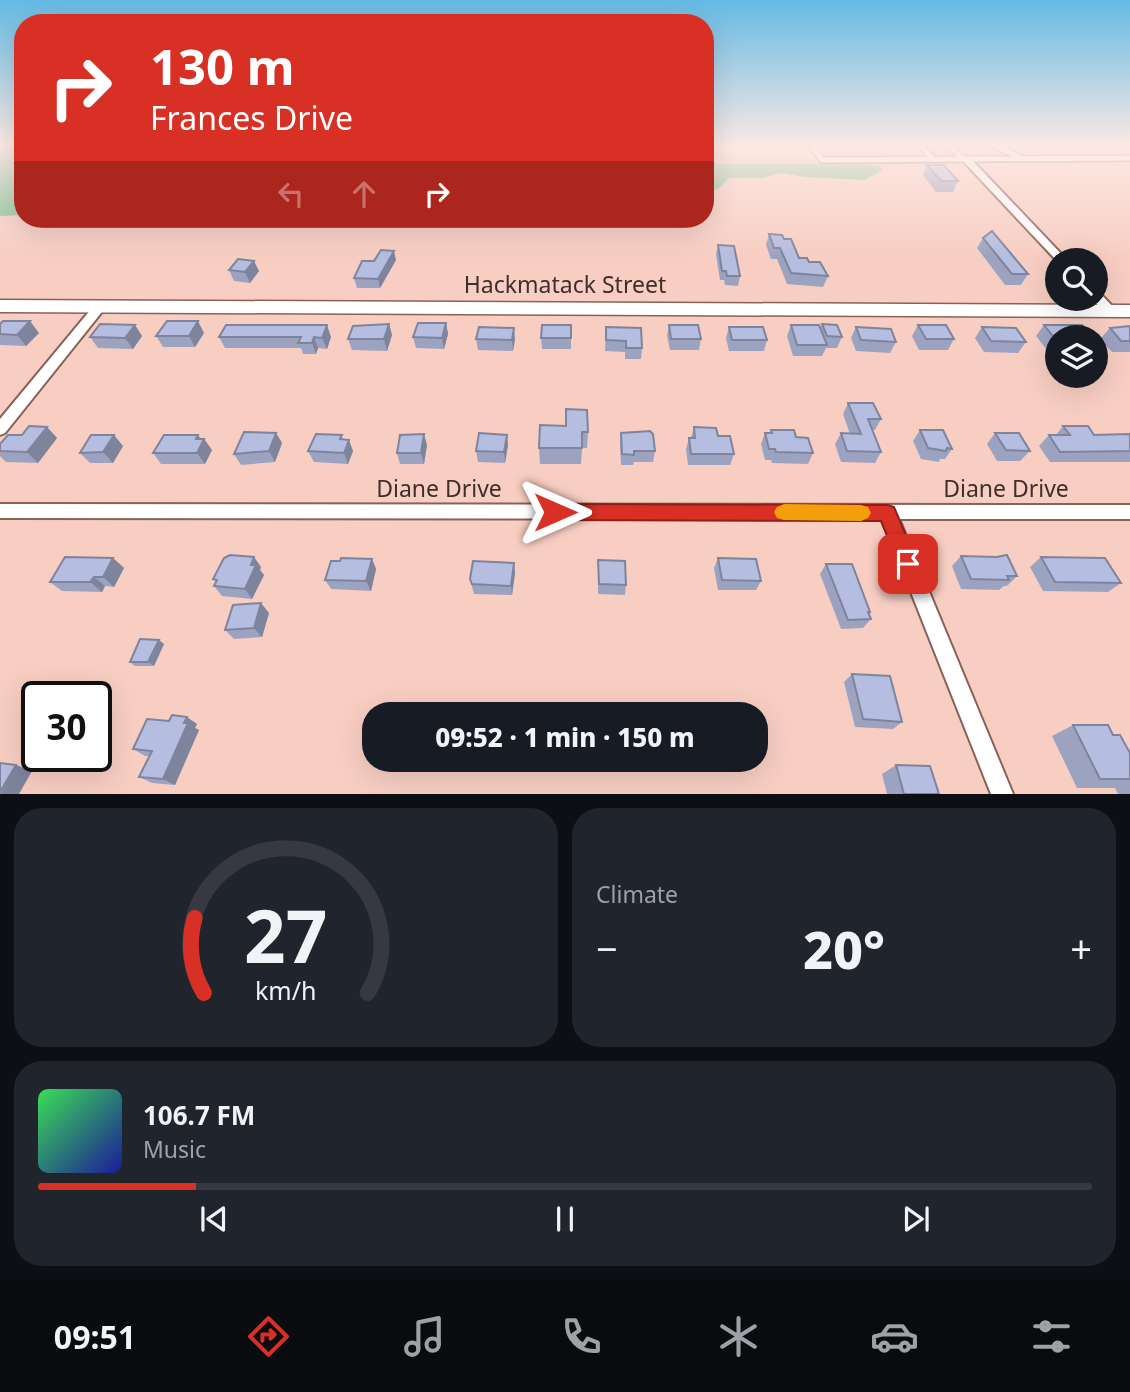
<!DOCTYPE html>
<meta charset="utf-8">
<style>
body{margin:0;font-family:"Noto Sans",sans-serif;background:#20242c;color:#f1f3f6;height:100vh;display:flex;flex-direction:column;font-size:26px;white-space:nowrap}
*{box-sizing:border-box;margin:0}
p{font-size:23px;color:#9ea1a6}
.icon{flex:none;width:38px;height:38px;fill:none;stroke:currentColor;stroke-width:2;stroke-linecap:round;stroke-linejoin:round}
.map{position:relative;height:794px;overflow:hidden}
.panel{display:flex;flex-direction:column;gap:14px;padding:14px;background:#0d0f14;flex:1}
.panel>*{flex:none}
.hud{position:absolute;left:14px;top:14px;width:700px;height:214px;border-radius:28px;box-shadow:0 7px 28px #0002;background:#d93025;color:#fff;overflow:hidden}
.tools{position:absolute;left:1045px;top:248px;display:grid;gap:14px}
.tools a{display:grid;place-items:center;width:63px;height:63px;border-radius:50%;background:#171b24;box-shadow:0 7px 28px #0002;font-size:35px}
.speed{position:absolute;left:21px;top:681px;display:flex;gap:14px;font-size:35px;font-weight:700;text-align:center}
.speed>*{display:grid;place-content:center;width:91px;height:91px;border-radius:50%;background:#171b24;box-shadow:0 7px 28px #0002;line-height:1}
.speed .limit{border:4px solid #111;border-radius:10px;background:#fff;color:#111}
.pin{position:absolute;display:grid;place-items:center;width:60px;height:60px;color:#fff;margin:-30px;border-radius:14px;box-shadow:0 4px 10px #0006}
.me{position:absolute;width:77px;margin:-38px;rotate:90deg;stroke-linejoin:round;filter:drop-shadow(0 0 5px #0008)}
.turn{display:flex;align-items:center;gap:24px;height:147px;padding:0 21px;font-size:32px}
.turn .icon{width:91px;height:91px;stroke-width:2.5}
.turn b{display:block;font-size:49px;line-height:60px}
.lanes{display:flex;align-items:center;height:66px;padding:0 21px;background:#0003;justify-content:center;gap:35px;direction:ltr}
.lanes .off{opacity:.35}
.big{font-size:52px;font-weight:800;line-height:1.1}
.panel .widget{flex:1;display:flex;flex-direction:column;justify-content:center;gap:10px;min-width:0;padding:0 24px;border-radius:28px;background:#20242c}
.panel .dial{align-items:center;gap:0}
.dial svg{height:182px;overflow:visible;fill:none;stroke:#363941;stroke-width:7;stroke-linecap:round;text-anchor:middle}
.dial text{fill:#f1f3f6;stroke:none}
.song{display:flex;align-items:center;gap:21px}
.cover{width:84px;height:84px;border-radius:10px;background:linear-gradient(135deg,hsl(130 70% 55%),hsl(240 70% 35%))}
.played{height:7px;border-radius:4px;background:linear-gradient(90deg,#d93025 15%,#363941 15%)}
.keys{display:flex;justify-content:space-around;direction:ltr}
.heat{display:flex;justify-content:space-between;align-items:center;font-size:38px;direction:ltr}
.panel .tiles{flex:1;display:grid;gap:14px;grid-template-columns:1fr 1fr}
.widget:last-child{grid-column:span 2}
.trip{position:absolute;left:362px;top:702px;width:406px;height:70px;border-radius:28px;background:#171b24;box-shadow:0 7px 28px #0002;font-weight:800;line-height:70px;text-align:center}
.menu{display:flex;height:112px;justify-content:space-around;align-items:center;background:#090b0e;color:#9ea1a6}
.menu .icon{width:49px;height:49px}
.menu .on{color:#d93025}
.menu b{font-size:32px;color:#f1f3f6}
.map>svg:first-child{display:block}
.built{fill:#f4c2b5}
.green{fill:#7fc095}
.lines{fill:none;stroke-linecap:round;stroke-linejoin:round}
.lane-casing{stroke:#876259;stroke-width:8}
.street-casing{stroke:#876259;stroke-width:4}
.secondary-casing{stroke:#876259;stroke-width:3}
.lane{stroke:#fff;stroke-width:5}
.street{fill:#fff;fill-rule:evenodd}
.secondary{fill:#fff;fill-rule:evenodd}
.wall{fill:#9ca3c1}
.shaded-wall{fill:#7f849d}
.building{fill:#b5bde0;stroke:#7f849d;stroke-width:2}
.route{fill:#d93025;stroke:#8d1f18;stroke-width:2}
.slow{fill:#f59e0b}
.labels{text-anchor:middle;stroke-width:5;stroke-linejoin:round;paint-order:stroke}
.street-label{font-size:23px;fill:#3f2f2b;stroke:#f8cec3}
</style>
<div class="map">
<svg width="1130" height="794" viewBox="0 0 1130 794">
<rect width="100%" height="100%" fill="#f8cec3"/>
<path class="built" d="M705,145H1130V165L705,164Z"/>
<path class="green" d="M0,145H23V215L0,216Z
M705,164H859L877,165L882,168V171L864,180L805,177L780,173L762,178H729L718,189L706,192Z"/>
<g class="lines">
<defs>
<path id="lane" d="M811,145L822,160L1130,158
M920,145L933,159
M949,145L963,159
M993,145L1021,158"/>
<path id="street" d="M963,157H969L1068,261H1057L963,161Z
M1096,292L1100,293L1114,308L1116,311L1114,314H1106L1092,299H1096Z
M101,301L107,305L105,308L5,433L0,435V419L97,302Z
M0,504L1130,505V519H899L1013,794H991L882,519L0,518Z"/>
<path id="secondary" d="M0,300L1130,305V317L0,312Z"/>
</defs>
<use href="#lane" class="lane-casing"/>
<use href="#street" class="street-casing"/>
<use href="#secondary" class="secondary-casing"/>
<use href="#lane" class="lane"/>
<use href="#street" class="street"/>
<use href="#secondary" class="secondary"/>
</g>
<path class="wall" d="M927,165L958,181L953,192H936L923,175Z
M769,234L784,239L799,258L809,262L828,276L823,287L787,284L777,259H771L766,245Z
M983,238L1028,274L1021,285H1005L977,248Z
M718,245L740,276L738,286L725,285L724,280H720L716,254Z
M396,260L380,288H357L354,278Z
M229,270L259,271L250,283L234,281Z
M446,323L448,334L444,349L416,348L413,337Z
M0,324L39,333L26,346L0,345Z
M389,324L392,335L387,351L352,350L348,339Z
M822,324L842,337L837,348H826L822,356H793L787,336L791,325L820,329Z
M135,325L142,336L133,349L98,348L90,337Z
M571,325V349H542L541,338Z
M669,325L701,339L699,350H670L667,336Z
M918,325L954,339L948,350H919L912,336Z
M1044,325L1057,338V350H1047L1036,336Z
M1130,326V352H1112L1100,339L1110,328Z
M606,327L642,348L641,359H625V352L605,351Z
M729,327L767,340L764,351H729L726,338Z
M856,327L896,342L890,353L856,351L851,338Z
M982,327L1026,342L1018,353L984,352L975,338Z
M204,333L195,347H163L156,336Z
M219,337H331L327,349L318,348L316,354H303L301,348H225Z
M476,339H515L513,351L478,350Z
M848,403L881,419L875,430H872L881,452L875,463L841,462L835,444L841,433L850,434L843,414Z
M540,425L588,432L587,448H582L581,464H540L539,448Z
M1063,426L1094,435L1130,434V462H1050L1039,446L1049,435H1056Z
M47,427L57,438L38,463L6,462L0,456V444Z
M694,427L718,436L734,454L730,465H688L686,449L689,438H691Z
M771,430L796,437L813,453L808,464L772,463L771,460H765L761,444L765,433H770Z
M920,430L952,449L945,459H940L939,462L921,459L913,441Z
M276,433L282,443L275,462L241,465L234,454Z
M621,433L655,451L653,462H634L633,465H621L620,444Z
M995,433L1030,451L1020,461H997L987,444Z
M507,435L508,445L505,463L478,462L476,451Z
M201,439H204L212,450L205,464H161L153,453Z
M343,439L353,451L348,464L314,462L308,451Z
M427,445L424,464H400L397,453Z
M123,446L113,463H90L80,453Z
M961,556L1017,576L1007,586H1004L999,590L961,589L952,566Z
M1041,557L1121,583L1108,592L1043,591L1030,567Z
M113,558L124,568L114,587L105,586L102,592L62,591L50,582Z
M718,558L761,581L756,590H718L714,568Z
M372,559L376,569L371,591L331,589L325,580L340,561Z
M598,560L626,585L625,595L598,594Z
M514,563L515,573L512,595L474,594L470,579Z
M826,564L870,612L869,614L871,619L863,628L841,629L820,574Z
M261,567L260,570L264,575L252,599L222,596L214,586L216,582L213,579Z
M269,613L262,637L234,639L225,630Z
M164,644L154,666H135L130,662Z
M852,674L902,722L893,729L855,727L844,682Z
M197,724L195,728L199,730L175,785L152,783L139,777L149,756H145L133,749Z
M1073,725L1113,735L1130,753V794H1118L1115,788H1077L1052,736Z
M896,765L939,794H887L882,774Z"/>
<path class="shaded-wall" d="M394,251L396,260L380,288L378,279Z
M254,261L259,271L250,283L245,272Z
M30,321L39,333L26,346L17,335Z
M198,321L204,333L195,347L189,336Z
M446,323L448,334L444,349L442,338Z
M389,324L392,335L387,351L384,339Z
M135,325L142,336L133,349L125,338Z
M327,325L331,337L327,349L322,338Z
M514,328L515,339L513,351L512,340Z
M314,337L318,348L316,354L312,343Z
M47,427L57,438L38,463L27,452Z
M276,433L282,443L275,462L269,451Z
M424,434L427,445L424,464L421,453Z
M114,435L123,446L113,463L103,452Z
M198,435L203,442L204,439L212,450L205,464L197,453L196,439Z
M507,435L508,445L505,463L504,452Z
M349,440L353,451L348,464L344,453Z
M254,557L261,567L260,570L264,575L252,599L245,589L251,565Z
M113,558L124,568L114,587L103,577Z
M372,559L376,569L371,591L366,581Z
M514,563L515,573L512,595L511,586Z
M94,577L105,586L102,592L90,582Z
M261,603L269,613L262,637L254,628Z
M159,640L164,644L154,666L148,662Z
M187,717L197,724L195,728L199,730L175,785L163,779Z
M16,765L32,771L19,794H0Z"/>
<path class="building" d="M927,165H944L958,181H941Z
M992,231L1028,274H1012L983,238Z
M769,234L782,235L784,239H791L799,258H807L809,262H820L828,276L791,273L780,248H774Z
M718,245L734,246L740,276H727L726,271H722Z
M381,250L394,251L378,279L354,278L362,261H374Z
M238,259L254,261L245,272L229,270Z
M3,321H30L17,335L0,334V324Z
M167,321H198L189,336H156Z
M418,323H446L442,338L413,337Z
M100,324L135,325L125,338L90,337Z
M389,324L384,339H348L353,326Z
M822,324L837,325L842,337L827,336Z
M226,325H327L322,338L314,337L312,343H298L301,337H219Z
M542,325H571V338H541Z
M669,325H698L701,339H671Z
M791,325H819L827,345H797Z
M918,325H946L954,339H926Z
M1044,325H1082L1094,338H1057V339H1055Z
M1130,326V341H1121L1110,328Z
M479,327L514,328L512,340L476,339Z
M606,327L641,328L642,348H626V341L606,340Z
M729,327H763L767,340H732Z
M856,327L891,329L896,342L861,340Z
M982,327L1016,328L1026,342L991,341Z
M848,403H873L881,419H868L881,452L847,451L841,433L861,434Z
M566,409L587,410L588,432H582V448H539L540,425L566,426Z
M29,426L47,427L27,452L0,451V444L8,435H22Z
M1063,426H1088L1094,435L1130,434V451L1060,452L1049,435H1070Z
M694,427L716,428L718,436H730L734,454H691L689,438H695Z
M771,430H794L796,437L808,438L813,453L776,452L775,449H769L765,433H772Z
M920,430H943L952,449L947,448L946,451L928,448Z
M650,431L653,434L655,451H634V455L622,454L621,433Z
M244,432L276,433L269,451L234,454Z
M479,433L507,435L504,452L476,451Z
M995,433H1019L1030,451L1006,450Z
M316,434L342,435L340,439L349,440L344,453L308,451Z
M424,434L421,453H397L400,435Z
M91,435H114L103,452L80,453Z
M164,435H198L196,439H204L197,453H153Z
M230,555L254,557L251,565H256L245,589L214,586L217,580L213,579L224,558Z
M1007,555L1017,576H1007L1009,580L971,579L961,556L997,557Z
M65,557L113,558L103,577H94L90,582H50Z
M1041,557L1105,558L1121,583L1055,582Z
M341,558L372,559L366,581L325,580L331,561H340Z
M718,558L756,559L761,581L722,580Z
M598,560L625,561L626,585L599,584Z
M473,561L514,563L511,586L472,584L470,579Z
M826,564H852L870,612H868L871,619L848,620Z
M261,603L254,628L225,630L233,605Z
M140,639L159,640L148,662H130Z
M852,674L890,676L902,722L863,719Z
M172,715L187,717L184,723H188L163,779L139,777L152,751L133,749L147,719L169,721Z
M1073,725H1108L1113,735H1120L1130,753V779H1100Z
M0,763L16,765L0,792Z
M896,765L930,766L939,794H904Z"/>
<linearGradient id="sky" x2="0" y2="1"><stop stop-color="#65bae4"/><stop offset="0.57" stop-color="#fce9e4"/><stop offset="1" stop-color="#fce9e4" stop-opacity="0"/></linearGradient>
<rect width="1130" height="256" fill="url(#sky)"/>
<path class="route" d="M555,504L888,505L894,507L918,564L915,570L908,573L901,570L881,521L555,520L548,518L545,512L548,506Z"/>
<path class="slow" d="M784,504L861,505L868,507L871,513L868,518L861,521L784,520L777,518L774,512L777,507Z"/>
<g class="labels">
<g class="street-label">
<text x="565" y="293">Hackmatack Street</text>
<text x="439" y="497">Diane Drive</text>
<text x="1006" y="497">Diane Drive</text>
</g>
</g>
</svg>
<div class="tools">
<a><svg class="icon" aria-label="search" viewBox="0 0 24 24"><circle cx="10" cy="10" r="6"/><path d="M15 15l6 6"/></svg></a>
<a><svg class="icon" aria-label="layers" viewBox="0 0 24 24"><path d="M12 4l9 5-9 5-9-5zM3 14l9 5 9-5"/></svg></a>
</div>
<div class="speed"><div class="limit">30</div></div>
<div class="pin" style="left:908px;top:564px;background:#d93025"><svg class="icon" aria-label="arrive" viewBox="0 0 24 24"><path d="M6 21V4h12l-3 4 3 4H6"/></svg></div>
<svg class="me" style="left:555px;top:512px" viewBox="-20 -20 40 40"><path d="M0-17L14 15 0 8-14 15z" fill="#d93025" stroke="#fff" stroke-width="4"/></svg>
<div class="trip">09:52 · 1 min · 150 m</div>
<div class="hud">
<div class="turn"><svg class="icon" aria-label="right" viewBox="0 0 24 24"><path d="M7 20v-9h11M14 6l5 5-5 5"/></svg><div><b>130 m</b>Frances Drive</div></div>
<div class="lanes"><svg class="icon off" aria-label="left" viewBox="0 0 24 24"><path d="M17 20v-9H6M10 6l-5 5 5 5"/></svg><svg class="icon off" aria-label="ahead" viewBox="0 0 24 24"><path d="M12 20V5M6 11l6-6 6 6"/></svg><svg class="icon" aria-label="right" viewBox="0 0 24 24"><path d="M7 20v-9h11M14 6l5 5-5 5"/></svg></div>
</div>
</div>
<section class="panel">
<div class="tiles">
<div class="widget dial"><svg viewBox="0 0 100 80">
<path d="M14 69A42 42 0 1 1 86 69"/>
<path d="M14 69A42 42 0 0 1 10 36" stroke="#d93025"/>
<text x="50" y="56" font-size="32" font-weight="700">27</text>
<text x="50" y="72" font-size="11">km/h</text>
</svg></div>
<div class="widget"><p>Climate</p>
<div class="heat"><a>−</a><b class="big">20°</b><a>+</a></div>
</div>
<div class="widget">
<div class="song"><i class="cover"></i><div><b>106.7 FM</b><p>Music</p></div></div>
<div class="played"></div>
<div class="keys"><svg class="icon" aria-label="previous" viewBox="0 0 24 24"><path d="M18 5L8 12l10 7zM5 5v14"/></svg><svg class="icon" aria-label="pause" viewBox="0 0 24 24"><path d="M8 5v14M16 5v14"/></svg><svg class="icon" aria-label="next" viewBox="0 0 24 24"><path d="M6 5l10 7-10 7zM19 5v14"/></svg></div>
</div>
</div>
</section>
<nav class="menu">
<b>09:51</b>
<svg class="icon on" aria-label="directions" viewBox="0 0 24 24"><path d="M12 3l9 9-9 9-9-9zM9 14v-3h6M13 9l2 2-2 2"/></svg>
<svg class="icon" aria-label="music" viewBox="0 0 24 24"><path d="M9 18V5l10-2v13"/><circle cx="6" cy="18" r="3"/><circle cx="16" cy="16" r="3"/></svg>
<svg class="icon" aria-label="phone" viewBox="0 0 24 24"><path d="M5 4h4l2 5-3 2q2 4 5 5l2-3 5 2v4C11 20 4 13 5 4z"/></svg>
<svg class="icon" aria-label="climate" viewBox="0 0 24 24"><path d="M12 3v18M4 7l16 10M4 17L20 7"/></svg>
<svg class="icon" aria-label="car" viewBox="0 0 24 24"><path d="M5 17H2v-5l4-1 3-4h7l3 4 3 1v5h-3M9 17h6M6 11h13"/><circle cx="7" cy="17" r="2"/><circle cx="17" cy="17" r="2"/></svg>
<svg class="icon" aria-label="filters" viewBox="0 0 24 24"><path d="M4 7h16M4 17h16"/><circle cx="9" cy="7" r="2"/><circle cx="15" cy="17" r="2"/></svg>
</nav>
